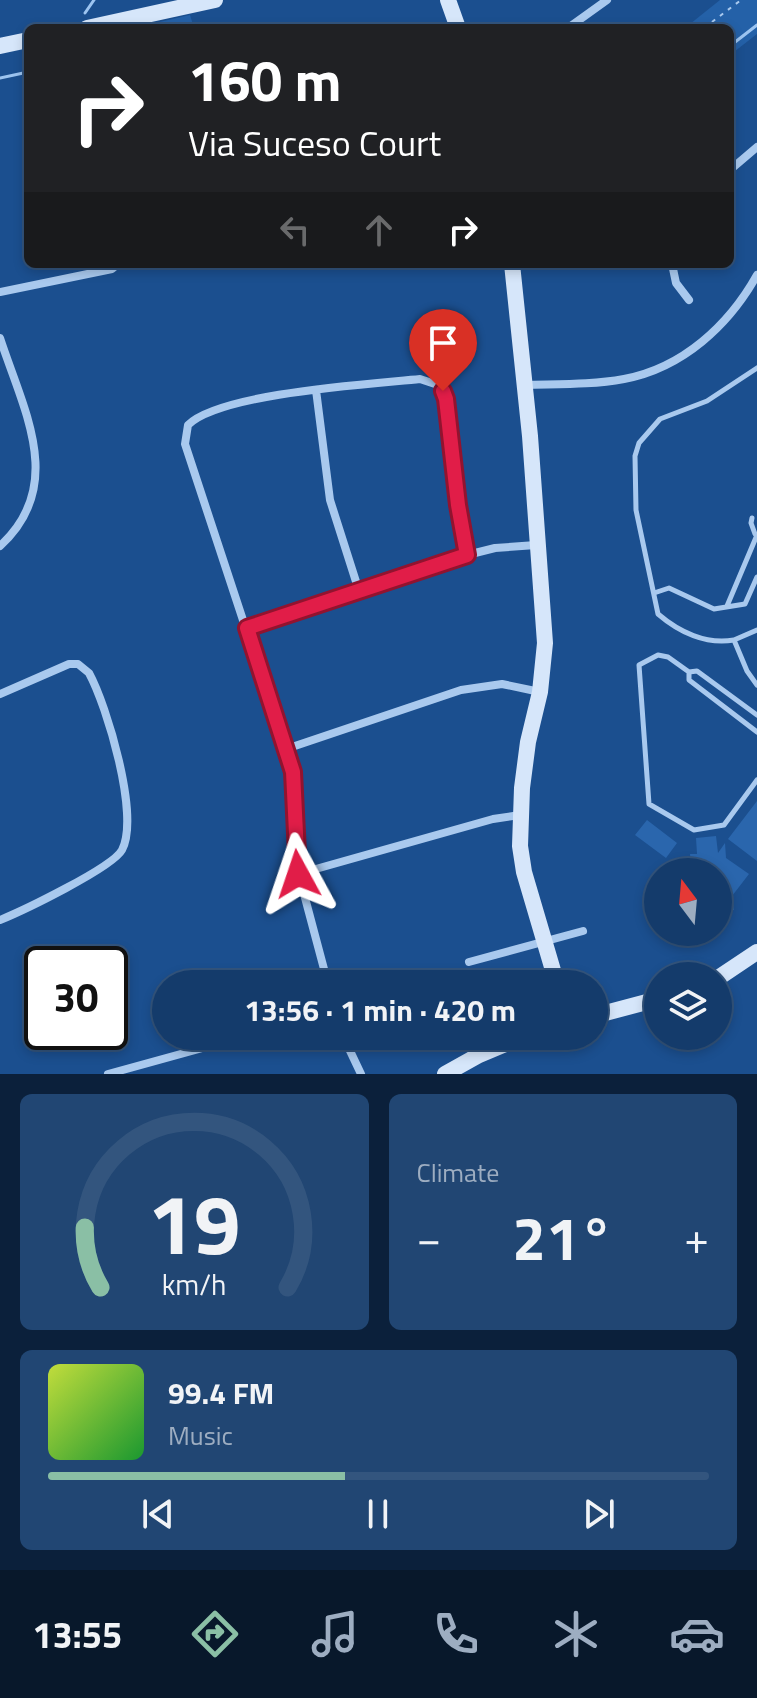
<!DOCTYPE html>
<meta charset="utf-8">
<style>
body{margin:0;font-family:"Titillium Web",sans-serif;background:#214673;color:#f1f3f6;height:100vh;display:flex;flex-direction:column;font-size:30px;white-space:nowrap}
*{box-sizing:border-box;margin:0}
p{font-size:26px;color:#9dadc1}
.icon{flex:none;width:44px;height:44px;fill:none;stroke:currentColor;stroke-width:2;stroke-linecap:round;stroke-linejoin:round}
.map{position:relative;height:1074px;overflow:hidden}
.panel{display:flex;flex-direction:column;gap:20px;padding:20px;background:#0b203b;flex:1}
.panel>*{flex:none}
.guide{position:absolute;left:24px;top:24px;width:710px;height:244px;border-radius:12px;box-shadow:0 4px 12px #0003,0 0 0 2px #33557e;background:#202124;color:#fff;overflow:hidden}
.needle{width:52px;rotate:344deg}
.tools{position:absolute;left:644px;top:858px;display:grid;gap:16px}
.tools a{display:grid;place-items:center;width:88px;height:88px;border-radius:50%;background:#143b6b;box-shadow:0 4px 12px #0003,0 0 0 2px #33557e;font-size:40px}
.speed{position:absolute;left:24px;top:946px;display:flex;gap:16px;font-size:40px;font-weight:700;text-align:center}
.speed>*{display:grid;place-content:center;width:104px;height:104px;border-radius:50%;background:#143b6b;box-shadow:0 4px 12px #0003,0 0 0 2px #33557e;line-height:1}
.speed .limit{border:4px solid #111;border-radius:12px;background:#fff;color:#111}
.pin{position:absolute;display:grid;place-items:center;width:68px;height:68px;color:#fff;margin:-82px -34px;border-radius:50% 50% 50% 0;rotate:-45deg;box-shadow:0 0 8px #0007}
.pin .icon{rotate:45deg}
.me{position:absolute;width:88px;margin:-44px;rotate:355deg;stroke-linejoin:round;filter:drop-shadow(0 0 6px #0008)}
.turn{display:flex;align-items:center;gap:28px;height:168px;padding:0 32px;font-size:36px}
.turn .icon{width:104px;height:104px;stroke-width:2.5}
.turn b{display:block;font-size:56px;line-height:68px}
.lanes{display:flex;align-items:center;height:76px;padding:0 32px;background:#0003;justify-content:center;gap:40px;direction:ltr}
.lanes .off{opacity:.35}
.big{font-size:60px;font-weight:700;line-height:1.1}
.panel .card{flex:1;display:flex;flex-direction:column;justify-content:center;gap:12px;min-width:0;padding:0 28px;border-radius:12px;background:#214673}
.panel .dial{align-items:center;gap:0}
.dial svg{height:208px;overflow:visible;fill:none;stroke:#33557e;stroke-width:7;stroke-linecap:round;text-anchor:middle}
.dial text{fill:#f1f3f6;stroke:none}
.song{display:flex;align-items:center;gap:24px}
.cover{width:96px;height:96px;border-radius:12px;background:linear-gradient(135deg,hsl(70 70% 55%),hsl(130 70% 35%))}
.played{height:8px;border-radius:4px;background:linear-gradient(90deg,#8abfa5 45%,#33557e 45%)}
.keys{display:flex;justify-content:space-around;direction:ltr}
.heat{display:flex;justify-content:space-between;align-items:center;font-size:44px;direction:ltr}
.panel .tiles{flex:1;display:grid;gap:20px;grid-template-columns:1fr 1fr}
.card:last-child{grid-column:span 2}
.trip{position:absolute;left:152px;top:970px;width:456px;height:80px;border-radius:40px;background:#143b6b;box-shadow:0 4px 12px #0003,0 0 0 2px #33557e;font-weight:700;line-height:80px;text-align:center}
.tab-bar{display:flex;height:128px;justify-content:space-around;align-items:center;background:#08182b;color:#9dadc1}
.tab-bar .icon{width:56px;height:56px}
.tab-bar .on{color:#8abfa5}
.tab-bar b{font-size:36px;color:#f1f3f6}
.map>svg:first-child{display:block}
.green{fill:#2461a8}
.lines{fill:none;stroke-linecap:round;stroke-linejoin:round}
.stream{stroke:#9cc4f0;stroke-width:3}
.building{fill:#2a66ad}
.path{stroke:#a9c9ee;stroke-width:2;stroke-dasharray:4 6;stroke-linecap:butt}
.lane{stroke:#a9c9ee;stroke-width:5}
.street{stroke:#a9c9ee;stroke-width:8}
.secondary{stroke:#d6e6fa;stroke-width:16}
.route-casing{stroke:#92132f;stroke-width:20}
.route{stroke:#e11d48;stroke-width:14}
</style>
<div class="map">
<svg width="757" height="1074" viewBox="0 0 757 1074">
<rect width="100%" height="100%" fill="#1b4f8f"/>
<path class="green" d="M720,0H757V34L730,55V28H685Z
M190,15L194,28H133Z"/>
<g class="lines">
<path class="stream" d="M85,13L94,0
M730,46L757,25
M0,78L28,72"/>
</g>
<path class="building" d="M757,801V861L728,839Z
M647,820L677,843L666,858L635,835Z
M716,836L718,853L725,843L726,858L749,874L732,896L734,910H729L718,928V872H684L691,863L690,854H697L696,838Z"/>
<g class="lines">
<path class="path" d="M704,28L741,0"/>
<path class="lane" d="M757,368L707,401L660,419L639,443L635,456L636,510L658,614C679,632 706,645 734,640L747,671L757,685
M752,518L751,523L755,534
M654,593L669,588L714,609L745,604L757,577
M727,606L757,535
M734,640L757,630
M689,672V680L757,732
M757,715L697,671L689,672L668,657L658,655L639,665L649,804L694,830L724,825L757,780"/>
<path class="street" d="M568,28L607,0
M730,170L757,147
M672,264L676,283L689,300
M0,292L112,269L118,264
M0,338C23,409 67,485 0,546
M525,385C558,384 592,385 624,379C683,368 729,325 757,275
M316,390L330,500L359,591
M247,628L467,555L495,548L536,545
M0,694L69,664H78L89,673C107,706 140,816 122,850C112,868 22,911 0,920
M286,749L461,690L502,684L540,692
M298,874L493,819L520,815
M469,962L583,931
M328,984L296,864V798L293,772L185,444L188,425C220,393 371,384 420,379L438,385L446,399L458,505L467,555
M343,1036L361,1074
M108,1074L246,1036"/>
<path class="secondary" d="M448,0L458,28
M87,28L215,0
M0,46L28,40
M512,264L530,436L545,643L540,692L528,742L522,788L520,846L524,872L557,984
M718,978L757,952
M594,1016L658,999
M445,1074L479,1055L525,1036"/>
</g>
<g class="lines">
<defs>
<path id="route" d="M298,874L293,772L247,628L467,555L458,505L446,399L443,391"/>
</defs>
<use href="#route" class="route-casing"/>
<use href="#route" class="route"/>
</g>
</svg>
<div class="tools">
<a><svg class="needle" viewBox="-14 -14 28 28"><path d="M0-13l5 13h-10z" fill="#e53935"/><path d="M0 13l5-13h-10z" fill="#9dadc1"/></svg></a>
<a><svg class="icon" aria-label="layers" viewBox="0 0 24 24"><path d="M12 4l9 5-9 5-9-5zM3 14l9 5 9-5"/></svg></a>
</div>
<div class="speed"><div class="limit">30</div></div>
<div class="pin" style="left:443px;top:391px;background:#d93025"><svg class="icon" aria-label="arrive" viewBox="0 0 24 24"><path d="M6 21V4h12l-3 4 3 4H6"/></svg></div>
<svg class="me" style="left:298px;top:874px" viewBox="-20 -20 40 40"><path d="M0-17L14 15 0 8-14 15z" fill="#e11d48" stroke="#fff" stroke-width="4"/></svg>
<div class="trip">13:56 · 1 min · 420 m</div>
<div class="guide">
<div class="turn"><svg class="icon" aria-label="right" viewBox="0 0 24 24"><path d="M7 20v-9h11M14 6l5 5-5 5"/></svg><div><b>160 m</b>Via Suceso Court</div></div>
<div class="lanes"><svg class="icon off" aria-label="left" viewBox="0 0 24 24"><path d="M17 20v-9H6M10 6l-5 5 5 5"/></svg><svg class="icon off" aria-label="ahead" viewBox="0 0 24 24"><path d="M12 20V5M6 11l6-6 6 6"/></svg><svg class="icon" aria-label="right" viewBox="0 0 24 24"><path d="M7 20v-9h11M14 6l5 5-5 5"/></svg></div>
</div>
</div>
<section class="panel">
<div class="tiles">
<div class="card dial"><svg viewBox="0 0 100 80">
<path d="M14 69A42 42 0 1 1 86 69"/>
<path d="M14 69A42 42 0 0 1 8 46" stroke="#8abfa5"/>
<text x="50" y="56" font-size="32" font-weight="700">19</text>
<text x="50" y="72" font-size="11">km/h</text>
</svg></div>
<div class="card"><p>Climate</p>
<div class="heat"><a>−</a><b class="big">21°</b><a>+</a></div>
</div>
<div class="card">
<div class="song"><i class="cover"></i><div><b>99.4 FM</b><p>Music</p></div></div>
<div class="played"></div>
<div class="keys"><svg class="icon" aria-label="previous" viewBox="0 0 24 24"><path d="M18 5L8 12l10 7zM5 5v14"/></svg><svg class="icon" aria-label="pause" viewBox="0 0 24 24"><path d="M8 5v14M16 5v14"/></svg><svg class="icon" aria-label="next" viewBox="0 0 24 24"><path d="M6 5l10 7-10 7zM19 5v14"/></svg></div>
</div>
</div>
</section>
<nav class="tab-bar">
<b>13:55</b>
<svg class="icon on" aria-label="directions" viewBox="0 0 24 24"><path d="M12 3l9 9-9 9-9-9zM9 14v-3h6M13 9l2 2-2 2"/></svg>
<svg class="icon" aria-label="music" viewBox="0 0 24 24"><path d="M9 18V5l10-2v13"/><circle cx="6" cy="18" r="3"/><circle cx="16" cy="16" r="3"/></svg>
<svg class="icon" aria-label="phone" viewBox="0 0 24 24"><path d="M5 4h4l2 5-3 2q2 4 5 5l2-3 5 2v4C11 20 4 13 5 4z"/></svg>
<svg class="icon" aria-label="climate" viewBox="0 0 24 24"><path d="M12 3v18M4 7l16 10M4 17L20 7"/></svg>
<svg class="icon" aria-label="car" viewBox="0 0 24 24"><path d="M5 17H2v-5l4-1 3-4h7l3 4 3 1v5h-3M9 17h6M6 11h13"/><circle cx="7" cy="17" r="2"/><circle cx="17" cy="17" r="2"/></svg>
</nav>
